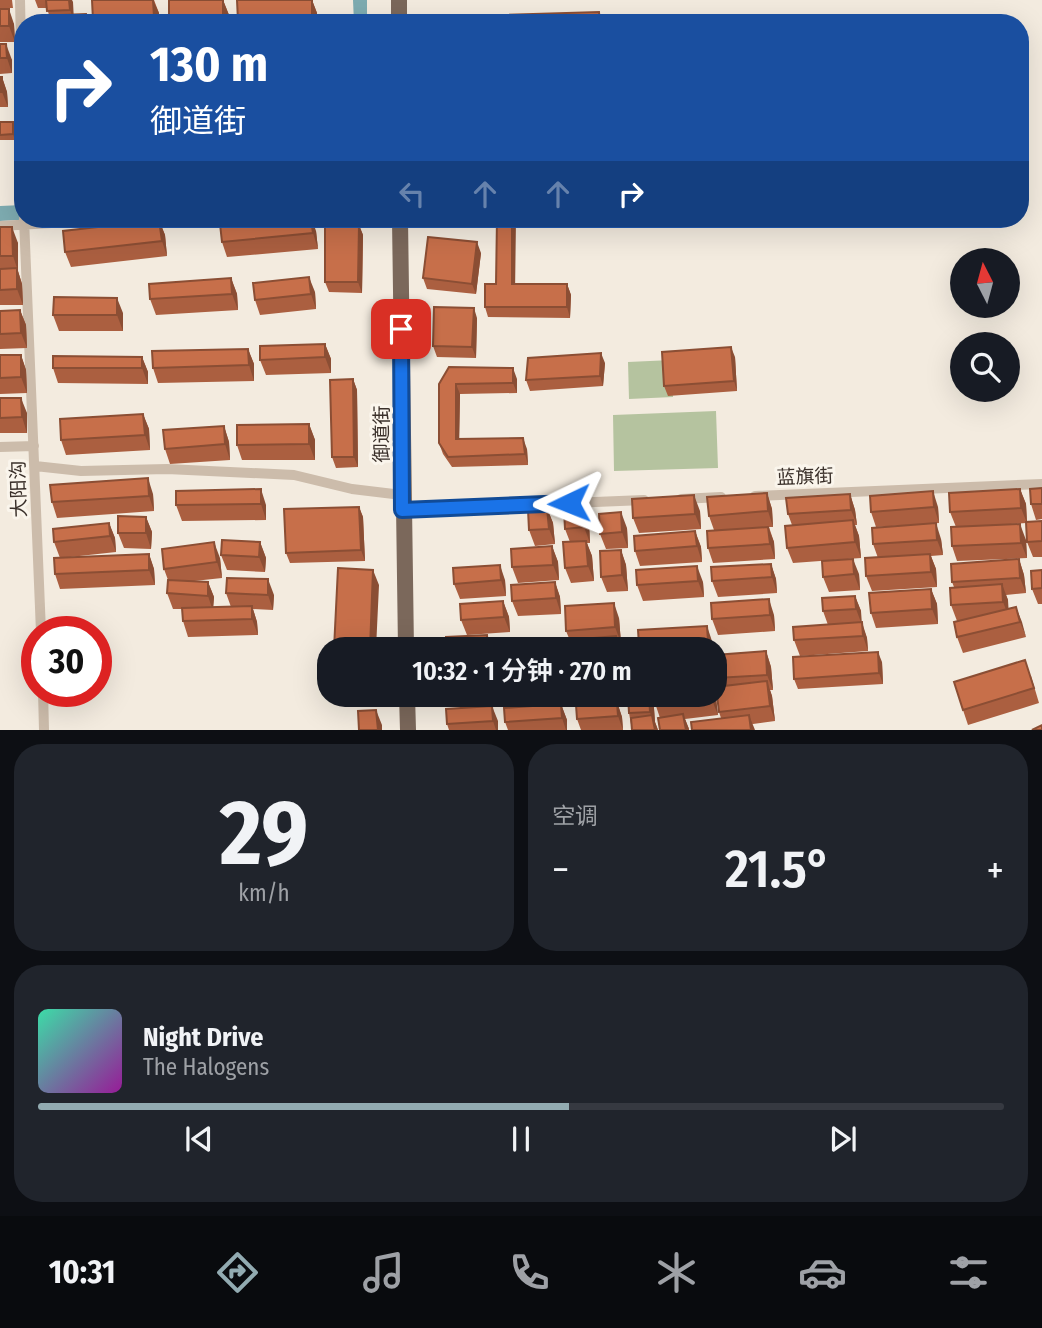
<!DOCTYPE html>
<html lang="zh">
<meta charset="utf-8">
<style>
body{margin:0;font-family:"Fira Sans Condensed","Noto Sans SC",sans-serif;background:#20242c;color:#f1f3f6;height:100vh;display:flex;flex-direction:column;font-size:26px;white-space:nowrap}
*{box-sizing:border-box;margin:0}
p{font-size:23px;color:#9ea1a6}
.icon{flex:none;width:38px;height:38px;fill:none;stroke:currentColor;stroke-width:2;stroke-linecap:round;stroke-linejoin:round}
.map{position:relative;height:730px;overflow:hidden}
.side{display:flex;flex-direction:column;gap:14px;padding:14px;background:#0d0f14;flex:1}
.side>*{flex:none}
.hud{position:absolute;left:14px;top:14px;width:1015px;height:214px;border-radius:28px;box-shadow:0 7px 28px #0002;background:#1a4fa0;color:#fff;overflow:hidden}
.needle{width:46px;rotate:354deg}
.buttons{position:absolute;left:950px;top:248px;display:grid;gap:14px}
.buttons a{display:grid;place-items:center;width:70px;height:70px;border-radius:50%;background:#171b24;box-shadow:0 7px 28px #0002;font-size:35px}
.speed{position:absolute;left:21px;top:616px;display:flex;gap:14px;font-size:35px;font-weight:700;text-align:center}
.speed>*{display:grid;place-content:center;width:91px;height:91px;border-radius:50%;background:#171b24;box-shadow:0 7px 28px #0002;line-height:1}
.speed .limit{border:10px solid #d22;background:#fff;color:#111}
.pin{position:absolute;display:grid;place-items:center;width:60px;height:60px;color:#fff;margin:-30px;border-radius:14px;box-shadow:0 4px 10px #0006}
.me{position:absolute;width:77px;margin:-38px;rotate:268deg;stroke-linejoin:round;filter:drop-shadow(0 0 5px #0008)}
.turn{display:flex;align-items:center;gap:24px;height:147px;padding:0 21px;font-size:32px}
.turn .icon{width:91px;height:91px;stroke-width:2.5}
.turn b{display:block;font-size:49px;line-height:60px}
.lanes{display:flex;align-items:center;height:66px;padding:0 21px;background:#0003;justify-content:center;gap:35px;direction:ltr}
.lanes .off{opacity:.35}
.big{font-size:52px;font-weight:600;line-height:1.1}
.side .tile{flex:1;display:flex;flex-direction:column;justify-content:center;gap:10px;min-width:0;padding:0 24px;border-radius:28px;background:#20242c}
.side .dial{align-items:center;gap:0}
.dial b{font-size:91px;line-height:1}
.song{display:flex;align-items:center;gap:21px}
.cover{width:84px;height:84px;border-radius:10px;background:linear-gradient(135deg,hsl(160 70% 55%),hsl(300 70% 35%))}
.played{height:7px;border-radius:4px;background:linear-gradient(90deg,#92abb1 55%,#363941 55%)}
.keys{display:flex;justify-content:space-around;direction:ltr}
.heat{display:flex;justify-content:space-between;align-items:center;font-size:38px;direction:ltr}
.side .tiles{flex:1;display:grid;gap:14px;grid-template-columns:1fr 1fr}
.tile:last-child{grid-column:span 2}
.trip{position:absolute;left:317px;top:637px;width:410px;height:70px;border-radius:28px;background:#171b24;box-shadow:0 7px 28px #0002;font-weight:600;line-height:70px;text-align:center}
.tab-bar{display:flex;height:112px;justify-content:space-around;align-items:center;background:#090b0e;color:#9ea1a6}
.tab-bar .icon{width:49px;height:49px}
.tab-bar .active{color:#92abb1}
.tab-bar b{font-size:32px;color:#f1f3f6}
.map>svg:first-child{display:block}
.green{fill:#b5c39f}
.water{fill:#7eacb1}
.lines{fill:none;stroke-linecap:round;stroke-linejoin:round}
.street{stroke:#ccbcab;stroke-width:10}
.primary{stroke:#7b685b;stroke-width:16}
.wall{fill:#ab5f40}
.shaded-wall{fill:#8b4e34}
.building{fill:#c76f4a;stroke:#8b4e34;stroke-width:2}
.route-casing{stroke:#114b97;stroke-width:18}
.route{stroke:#1a73e8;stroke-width:12}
.labels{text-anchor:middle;stroke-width:6;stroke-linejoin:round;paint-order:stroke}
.street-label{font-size:19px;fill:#3a302a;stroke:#faf5ec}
</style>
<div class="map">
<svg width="1042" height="730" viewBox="0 0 1042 730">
<rect width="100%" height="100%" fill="#f3ebdf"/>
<path class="green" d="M672,360L673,397L629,399L628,362Z
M716,411L718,468L614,471L613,415Z"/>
<path class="water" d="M353,0H367V23H354Z
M23,205V219H35L0,221V206Z"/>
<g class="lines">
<path class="street" d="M20,0L23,139
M24,219L41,632
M0,226L120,219
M0,447L34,446
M35,466L81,471L167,469L294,475L352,489L402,495
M755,496L1042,484
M681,499L721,497
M402,510L644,500
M43,691L44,730"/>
<path class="primary" d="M399,0V23
M400,219L406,649
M407,695L408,730"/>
</g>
<path class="wall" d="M0,0H12L13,8H0Z
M35,0H72L73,14H86L89,23H35L49,15L47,8H38Z
M92,0H154L159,13V23H94L93,20Z
M223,0L229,15L228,23H171L169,17Z
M237,0H312L317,13V23H239Z
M0,9L14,24L15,42H0Z
M0,44L12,60V73L0,74Z
M0,77H2L7,92L8,107H0Z
M0,122H13L15,127V140H0Z
M436,219H479V226L438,225Z
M159,220L165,235L167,256L71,267L65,252Z
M359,225L363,235L362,293L329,292L325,282Z
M0,227L18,243V271L22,284L23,305H0Z
M316,231L318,249L227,257L222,242Z
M481,253L476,294L427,289L423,278Z
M231,278L237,294L238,310L156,315L150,299Z
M515,284H567L571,295L570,318L488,317L485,307Z
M315,292L316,309L260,315L255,300Z
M20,310L26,325L27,348L0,349V311Z
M123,313V331H59L53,315Z
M477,318L476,358L437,357L433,346Z
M325,344L331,359V373L266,375L260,360Z
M248,349L254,364V381L158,383L153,368Z
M0,355H21L26,370L27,393L0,394Z
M142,357L148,372V384L58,383L53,368Z
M735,357L737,391L668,396L664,386Z
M605,363L603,386L530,391L526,380Z
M353,379L357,390L358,467L336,468L332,457Z
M517,379V393L460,394L459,439L527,449L528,465L452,467L443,454L439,443V384Z
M0,398L27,413V433H0Z
M143,414L149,429L150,450L66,455L61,440Z
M309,424L315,440V460H242L237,445Z
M224,426L229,442L230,460L170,464L165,449Z
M1042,488V519L1036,520L1031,504Z
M1020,489L1026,504L1027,522L1042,521V557H1033L1027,542L1026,523L965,527L1026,540L1027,558L957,561L952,546L956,527L950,512Z
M176,491L266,505V520L182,521L176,505Z
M767,493L772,509L773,527H769L774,542L775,559L713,563L708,548L714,530L709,516Z
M153,494L154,511L57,518L52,502Z
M850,494L855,510L857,525H855L859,536L861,558L793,563L787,548L792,525L788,514Z
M359,507L363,517L365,561L290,563L286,553Z
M938,507L939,523L876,527L871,512Z
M547,508L553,523L555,544L535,546L529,530Z
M700,511L701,529L639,533L633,518Z
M146,517L152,532L151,549L124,548L118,533Z
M109,523L115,538L116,552L61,558L149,554L154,569L155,585L60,589L55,574L60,558L54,542Z
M589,523L590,543H587L592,556L594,581L571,583L565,568L570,542L565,529Z
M627,528L628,548L606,549L600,534Z
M695,531L701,547L702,562L640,566L635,551Z
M941,539L943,555L931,556L936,569L937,587L872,591L866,576L878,558L873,544Z
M260,542L266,558L265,572L227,570L221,555Z
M552,546L558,562L559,580L518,583L512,567Z
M621,550L626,565L628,591L607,592L601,577Z
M220,558L222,578L194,581L208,582L214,597L213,607H231L226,593L274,595L273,610L253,609L257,622L258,635L188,637L183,621L182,609H173L167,593L168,580L164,569Z
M1019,559L1024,575L1026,593L1006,595L1008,600V609L1016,607L1026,637L963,653L957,637L962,620L957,621L951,605L954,587L952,582Z
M771,564L776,579L777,593L718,597L712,581Z
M636,570L703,582L704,597L643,601L637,585Z
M1042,570V604H1038L1032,589Z
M859,574L860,590L829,592L823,577Z
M505,580L506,596L460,599L454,584Z
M555,582L560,597L561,614L518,616L512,601Z
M931,589L937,604L938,624L876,628L871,613Z
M855,596L861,611V622L867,638L868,651L800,656L794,640L828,625L823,611Z
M503,601L509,617L510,632L467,635L461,620Z
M774,615L775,631L718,635L712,619Z
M619,618L621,643H618L621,649H571V643L566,631Z
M638,630L712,641L713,649H640L639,645Z
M766,651L771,667L773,690H770L772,696L775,721L753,724L721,718L719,712L720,687L716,678Z
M882,662L883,684L798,689L794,679Z
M1031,676L1039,703L968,725L963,710Z
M715,690L718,715L685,719L689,729L660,718L656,706Z
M361,695H383L382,706L364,704Z
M447,695H496L497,698L449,701Z
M509,695H563L564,707H562L567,720V730H508L505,722L513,708Z
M577,695H624L625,700L580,703Z
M628,695H653L655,722L658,730H632L629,713Z
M617,702L622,717L623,730H581L577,719Z
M498,721V730H449L447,724Z"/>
<path class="shaded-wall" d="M69,0H72L73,2L74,21L70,10Z
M153,0L159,13V23H156L154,17Z
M223,0L229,15L228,23H224L223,19Z
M312,0L317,13V23H314L312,18Z
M9,9L14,24L15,42L9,26Z
M6,44L12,60V73L7,58Z
M2,77L7,92L8,107L2,92Z
M13,122L15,127V140L13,134Z
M311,219H312L316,231L318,249L313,233Z
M512,219H516L515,294L512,284Z
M159,220L165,235L167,256L162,241Z
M359,225L363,235L362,293L358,282Z
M12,227L18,243V271L13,256Z
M477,242L481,253L476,294L472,284Z
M17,268L22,284L23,305L17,289Z
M309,277L315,292L316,309L311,294Z
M231,278L237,294L238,310L232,294Z
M567,284L571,295L570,318L567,307Z
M117,298L123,313V331L117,315Z
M474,308L477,318L476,358L472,347Z
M20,310L26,325L27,348L21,333Z
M325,344L331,359V373L325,357Z
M731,347L735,357L737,391L734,381Z
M248,349L254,364V381L249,365Z
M601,353L605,363L603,386L600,376Z
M21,355L26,370L27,393L21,377Z
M142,357L148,372V384L142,368Z
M513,368L517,379V393L513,383Z
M353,379L357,390L358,467L354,457Z
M456,384L460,394L459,450L456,439Z
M21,398L27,413V433L22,417Z
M143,414L149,429L150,450L145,435Z
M309,424L315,440V460L309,444Z
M224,426L229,442L230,460L225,444Z
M523,438L527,449L528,465L525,454Z
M148,478L153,494L154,511L149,496Z
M261,489L266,505V520L261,504Z
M1020,489L1026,504L1027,523L1021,508Z
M933,491L938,507L939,523L934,507Z
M767,493L772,509L773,527L768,511Z
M850,494L855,510L857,525L851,510Z
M694,495L700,511L701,529L695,514Z
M359,507L363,517L365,561L361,550Z
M547,508L553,523L555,544L549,529Z
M583,508L589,523L590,543L584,527Z
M621,512L627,528L628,548L622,532Z
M146,517L152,532L151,549L146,533Z
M853,520L859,536L861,558L855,542Z
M109,523L115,538L116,552L110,536Z
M936,523L941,539L943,555L937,540Z
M1020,524L1026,540L1027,558L1021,543Z
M768,527L774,542L775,559L770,544Z
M695,531L701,547L702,562L697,546Z
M586,541L592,556L594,581L588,566Z
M214,542L220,558L222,578L217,562Z
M260,542L266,558L265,572L259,557Z
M552,546L558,562L559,580L553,565Z
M621,550L626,565L628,591L622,575Z
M149,554L154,569L155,585L149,570Z
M930,554L936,569L937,587L931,572Z
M853,559L859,574L860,590L854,574Z
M1019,559L1024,575L1026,593L1020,578Z
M771,564L776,579L777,593L772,577Z
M500,565L505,580L506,596L501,580Z
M697,566L703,582L704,597L698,581Z
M373,570L379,585L376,649H370Z
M268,579L274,595L273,610L268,595Z
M208,582L214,597L213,611L208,596Z
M555,582L560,597L561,614L556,598Z
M1002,584L1008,600L1009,617L1003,602Z
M931,589L937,604L938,624L932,609Z
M855,596L861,611L862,625L856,609Z
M769,599L774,615L775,631L770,615Z
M503,601L509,617L510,632L504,617Z
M614,603L619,618L621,643L615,627Z
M252,606L257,622L258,635L252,619Z
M1016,607L1022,622L1026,637L1020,622Z
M862,622L867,638L868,651L863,636Z
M707,626L712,641L713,649H711L708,641Z
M487,635L492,649H488Z
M616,636L621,649H617Z
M766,651L771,667L773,690L767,675Z
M878,652L882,662L883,684L879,673Z
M767,681L772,696L775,721L770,706Z
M714,688L715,690L718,715L712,700V695H714Z
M378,695H383L382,706Z
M560,695H563L564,707Z
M649,695H653L655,722L658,730H655L650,712Z
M617,702L622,717L623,730L618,716Z
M561,704L567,720V730H566L562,718Z
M492,706L498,721V730H496L493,721Z
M376,710L382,725V730H378Z
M683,714L689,729V730H686Z
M749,715L755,730H751Z"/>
<path class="building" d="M46,0H69L70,10L47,11Z
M92,0H153L154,17L93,20Z
M169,0H223V19L169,17Z
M237,0H312V18L238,21Z
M0,9H9V26H0Z
M599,12L600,23H472V16Z
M86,14L87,23H35V16Z
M0,44H6L7,58H0Z
M0,77H2V92H0Z
M0,122H13V134L0,135Z
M272,219H311L313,233L222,242L220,224Z
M497,219H512V284H567V307H485V284H496Z
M159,220L162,241L65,252L63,231Z
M325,224L359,225L358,282H325Z
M0,227H12L13,256H0Z
M428,237L477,242L472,284L423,278Z
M17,268V289L0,290V269Z
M309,277L311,294L255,300L253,283Z
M231,278L232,294L150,299L149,284Z
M54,297L117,298V315H53Z
M434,307L474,308L472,347L433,346Z
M20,310L21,333L0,334V311Z
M325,344V357L260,360V346Z
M731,347L734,381L664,386L662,352Z
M248,349L249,365L153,368L152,351Z
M601,353L600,376L526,380L528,358Z
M0,355H21V377L0,378Z
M53,356L142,357V368H53Z
M449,367L513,368V383L456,384V439L523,438L525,454L448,457L439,443V384Z
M353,379L354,457H332L330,380Z
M0,398H21L22,417L0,418Z
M143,414L145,435L61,440L60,419Z
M309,424V444L237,445V425Z
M224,426L225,444L165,449L163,430Z
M148,478L149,496L52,502L50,485Z
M1042,488V504H1031L1030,489Z
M261,489V504L176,505V491Z
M1020,489L1021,508L950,512L949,493Z
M933,491L934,507L871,512L870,496Z
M767,493L768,511L709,516L707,497Z
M850,494L851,510L788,514L786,498Z
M694,495L695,514L633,518L632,499Z
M359,507L361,550L286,553L284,509Z
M547,508L549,529L529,530L528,510Z
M583,508L584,527L565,529L564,509Z
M621,512L622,532L600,534L599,514Z
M118,516L146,517V533H118Z
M853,520L855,542L787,548L785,526Z
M1042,521V541L1027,542L1026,522Z
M109,523L110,536L54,542L53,529Z
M936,523L937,540L873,544L872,528Z
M1020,524L1021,543L952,546L951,527Z
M768,527L770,544L708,548L707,531Z
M695,531L697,546L635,551L634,536Z
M222,540L260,542L259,557L221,555Z
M586,541L588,566L565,568L563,542Z
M214,542L217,562L164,569L162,549Z
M552,546L553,565L512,567L511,549Z
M621,550L622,575L601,577L600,551Z
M149,554V570L55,574L54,558Z
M930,554L931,572L866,576L865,558Z
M853,559L854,574L823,577L822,561Z
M1019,559L1020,578L952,582L951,564Z
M771,564L772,577L712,581L711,567Z
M500,565L501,580L454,584L453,568Z
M697,566L698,581L637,585L636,570Z
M338,568L373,570L370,649H334Z
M1042,570V588L1032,589L1031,571Z
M227,578L268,579V595L226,593Z
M168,580L208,582V596L167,593Z
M555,582L556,598L512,601L511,585Z
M1002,584L1003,602L951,605L950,588Z
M931,589L932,609L871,613L869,593Z
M855,596L856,609L823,611L822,598Z
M769,599L770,615L712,619L711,603Z
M503,601L504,617L461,620L460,604Z
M614,603L615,627L566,631L565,606Z
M252,606V619L183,621L182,608Z
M1016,607L1020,622L957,637L954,622Z
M862,622L863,636L794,640L793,627Z
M707,626L708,641L639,645L638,630Z
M487,635L488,649H446V637Z
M616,636L617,649H571V640Z
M557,639L558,649H502V643Z
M766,651L767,675L716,678L715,655Z
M878,652L879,673L794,679L793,657Z
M1025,660L1034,688L963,710L954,682Z
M767,681L770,706L719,712L716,687Z
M628,695H649L650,712L629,713Z
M655,695H712V700L656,706Z
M617,702L618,716L577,719L576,705Z
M561,704L562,718L505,722L504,708Z
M492,706L493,721L447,724L446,709Z
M376,710L378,730H359L358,711Z
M683,714L686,730H660L658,718Z
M652,715L655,730H632L631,718Z
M749,715L751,730H692L691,722Z
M1042,725V730H1032Z"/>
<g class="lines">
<defs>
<path id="route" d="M401,329L402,510L569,503"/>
</defs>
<use href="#route" class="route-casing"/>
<use href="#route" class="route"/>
</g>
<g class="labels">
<g class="street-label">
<text transform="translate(381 434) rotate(-90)" y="7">御道街</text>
<text transform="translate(805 476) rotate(-2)" y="7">蓝旗街</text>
<text transform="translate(18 489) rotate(-92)" y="7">大阳沟</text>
</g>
</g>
</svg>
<div class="buttons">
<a><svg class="needle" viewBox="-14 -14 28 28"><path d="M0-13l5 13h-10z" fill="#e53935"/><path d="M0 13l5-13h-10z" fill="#9ea1a6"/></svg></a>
<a><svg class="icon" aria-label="search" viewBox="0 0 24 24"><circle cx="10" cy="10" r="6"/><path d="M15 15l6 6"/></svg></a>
</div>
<div class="speed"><div class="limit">30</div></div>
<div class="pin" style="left:401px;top:329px;background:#d93025"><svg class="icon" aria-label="arrive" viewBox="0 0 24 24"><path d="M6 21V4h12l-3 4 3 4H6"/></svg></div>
<svg class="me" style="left:569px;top:503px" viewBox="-20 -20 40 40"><path d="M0-17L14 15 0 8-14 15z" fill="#1a73e8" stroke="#fff" stroke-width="4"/></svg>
<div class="trip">10:32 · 1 分钟 · 270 m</div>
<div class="hud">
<div class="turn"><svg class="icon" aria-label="right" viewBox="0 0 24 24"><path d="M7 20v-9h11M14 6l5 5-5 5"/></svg><div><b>130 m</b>御道街</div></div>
<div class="lanes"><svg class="icon off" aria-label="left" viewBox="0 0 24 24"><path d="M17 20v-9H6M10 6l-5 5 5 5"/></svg><svg class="icon off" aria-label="ahead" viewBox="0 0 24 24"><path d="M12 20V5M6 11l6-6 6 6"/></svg><svg class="icon off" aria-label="ahead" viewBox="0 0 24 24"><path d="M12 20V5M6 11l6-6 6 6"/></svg><svg class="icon" aria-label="right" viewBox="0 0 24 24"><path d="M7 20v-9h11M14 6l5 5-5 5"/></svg></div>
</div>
</div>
<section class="side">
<div class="tiles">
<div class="tile dial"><b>29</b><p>km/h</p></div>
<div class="tile"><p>空调</p>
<div class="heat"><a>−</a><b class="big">21.5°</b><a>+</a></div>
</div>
<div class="tile">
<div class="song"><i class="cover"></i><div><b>Night Drive</b><p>The Halogens</p></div></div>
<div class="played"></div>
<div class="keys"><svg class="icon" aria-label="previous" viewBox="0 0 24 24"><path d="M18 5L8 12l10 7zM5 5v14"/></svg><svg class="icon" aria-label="pause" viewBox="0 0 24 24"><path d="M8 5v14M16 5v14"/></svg><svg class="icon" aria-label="next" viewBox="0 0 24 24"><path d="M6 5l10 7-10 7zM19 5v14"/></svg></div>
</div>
</div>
</section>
<nav class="tab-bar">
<b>10:31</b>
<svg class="icon active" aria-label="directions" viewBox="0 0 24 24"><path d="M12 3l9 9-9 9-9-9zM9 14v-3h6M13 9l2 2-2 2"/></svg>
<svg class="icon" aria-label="music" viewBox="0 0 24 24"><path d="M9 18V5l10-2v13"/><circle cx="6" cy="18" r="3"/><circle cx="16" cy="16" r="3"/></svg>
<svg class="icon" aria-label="phone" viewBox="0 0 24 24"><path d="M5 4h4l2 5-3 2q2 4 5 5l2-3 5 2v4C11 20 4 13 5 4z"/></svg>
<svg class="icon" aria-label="climate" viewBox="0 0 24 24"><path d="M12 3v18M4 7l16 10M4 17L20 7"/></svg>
<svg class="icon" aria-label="car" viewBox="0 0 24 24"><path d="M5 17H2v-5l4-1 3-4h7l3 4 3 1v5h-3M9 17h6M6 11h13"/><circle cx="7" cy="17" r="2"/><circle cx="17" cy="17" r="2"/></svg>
<svg class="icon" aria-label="filters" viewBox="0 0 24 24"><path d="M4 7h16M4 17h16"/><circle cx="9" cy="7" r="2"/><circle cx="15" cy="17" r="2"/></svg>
</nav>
